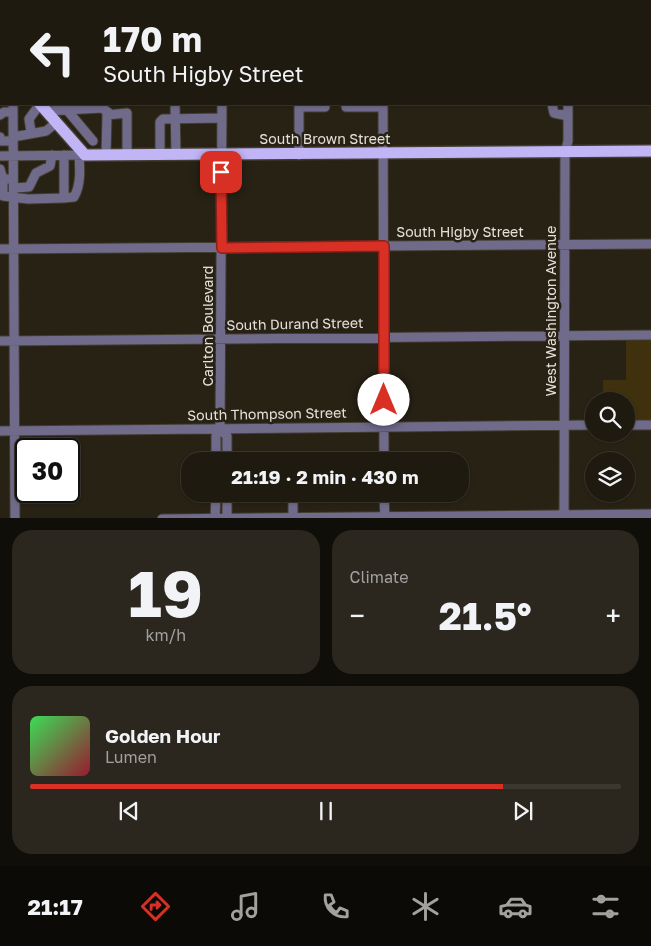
<!DOCTYPE html>
<meta charset="utf-8">
<style>
body{margin:0;font-family:"Golos Text",sans-serif;background:#2b271e;color:#f1f3f6;height:100vh;display:flex;flex-direction:column;font-size:19px;white-space:nowrap}
*{box-sizing:border-box;margin:0}
p{font-size:16px;color:#a1a19f}
.icon{flex:none;width:28px;height:28px;fill:none;stroke:currentColor;stroke-width:2;stroke-linecap:round;stroke-linejoin:round}
.map{position:relative;height:518px;overflow:hidden}
.panel{display:flex;flex-direction:column;gap:12px;padding:12px;background:#100e09;flex:1}
.panel>*{flex:none}
.hud{position:absolute;left:0px;top:0px;width:651px;height:105px;box-shadow:0 1px 4px #0004,0 0 0 1px #3c3830;background:#1e1a10;color:#f1f3f6;overflow:hidden}
.buttons{position:absolute;left:585px;top:392px;display:grid;gap:10px}
.buttons a{display:grid;place-items:center;width:50px;height:50px;border-radius:50%;background:#1e1a10;box-shadow:0 1px 4px #0004,0 0 0 1px #3c3830;font-size:25px}
.speed{position:absolute;left:15px;top:438px;display:flex;gap:10px;font-size:25px;font-weight:700;text-align:center}
.speed>*{display:grid;place-content:center;width:65px;height:65px;border-radius:50%;background:#1e1a10;box-shadow:0 1px 4px #0004,0 0 0 1px #3c3830;line-height:1}
.speed .limit{border:2px solid #111;border-radius:8px;background:#fff;color:#111}
.pin{position:absolute;display:grid;place-items:center;width:42px;height:42px;color:#fff;margin:-21px;border-radius:10px;box-shadow:0 2px 8px #0006}
.me{position:absolute;width:55px;margin:-28px;rotate:0deg;stroke-linejoin:round;filter:drop-shadow(0 0 4px #0008)}
.turn{display:flex;align-items:center;gap:18px;height:105px;padding:0 20px;font-size:22px}
.turn .icon{width:65px;height:65px;stroke-width:2.5}
.turn b{display:block;font-size:35px;line-height:42px}
.big{font-size:38px;font-weight:700;line-height:1.1}
.panel .widget{flex:1;display:flex;flex-direction:column;justify-content:center;gap:8px;min-width:0;padding:0 18px;border-radius:20px;background:#2b271e}
.panel .dial{align-items:center;gap:0}
.dial b{font-size:65px;line-height:1}
.song{display:flex;align-items:center;gap:15px}
.cover{width:60px;height:60px;border-radius:8px;background:linear-gradient(135deg,hsl(130 70% 55%),hsl(350 70% 35%))}
.played{height:5px;border-radius:2px;background:linear-gradient(90deg,#d93025 80%,#3c3830 80%)}
.keys{display:flex;justify-content:space-around;direction:ltr}
.heat{display:flex;justify-content:space-between;align-items:center;font-size:28px;direction:ltr}
.panel .tiles{flex:1;display:grid;gap:12px;grid-template-columns:1fr 1fr}
.widget:last-child{grid-column:span 2}
.trip{position:absolute;left:181px;top:452px;width:288px;height:50px;border-radius:20px;background:#1e1a10;box-shadow:0 1px 4px #0004,0 0 0 1px #3c3830;font-weight:700;line-height:50px;text-align:center}
.menu{display:flex;height:80px;justify-content:space-around;align-items:center;background:#0c0a06;color:#a1a19f}
.menu .icon{width:35px;height:35px}
.menu .selected{color:#d93025}
.menu b{font-size:22px;color:#f1f3f6}
.map>svg:first-child{display:block}
.green{fill:#40310e}
.lines{fill:none;stroke-linecap:round;stroke-linejoin:round}
.minor-casing{stroke:#423d30;stroke-width:11}
.major-casing{stroke:#423d30;stroke-width:14}
.minor{stroke:#716b8b;stroke-width:9}
.major{stroke:#c1b5f6;stroke-width:11}
.route-casing{stroke:#8d1f18;stroke-width:12}
.route{stroke:#d93025;stroke-width:9}
.labels{text-anchor:middle;stroke-width:5;stroke-linejoin:round;paint-order:stroke}
.street-label{font-size:14px;fill:#e5e1d9;stroke:#282215}
</style>
<div class="map">
<svg width="651" height="519" viewBox="0 0 651 519">
<rect width="100%" height="100%" fill="#282215"/>
<path class="green" d="M626,339H651V421L626,422V401H603V380H626Z"/>
<g class="lines">
<defs>
<path id="minor" d="M12,0V1
M222,0V1
M568,0V1
M383,1V0
M650,18H651
M650,31H651
M650,61H651
M0,92H1
M13,104L15,519
M175,104L176,155
M383,104L384,461
M552,104L554,113L568,116
M299,107H325
M346,107H383
M67,110L93,141
M47,111L102,108L109,113
M0,115L4,112H13
M31,132L29,119L40,104
M0,137V141H13
M13,137L46,131L56,123
M64,155V198L74,197C81,185 80,169 79,155
M106,155L107,115L127,113V155
M160,155V122L163,119L222,118
M299,155V104
M0,156L85,155
M0,169L3,179H8
M3,179V196L28,199L64,198
M14,188L29,187L36,173L50,166L52,155
M0,249L651,244
M0,341L651,335
M626,425H651
M220,429L227,436V461
M0,431L594,425
M216,461V436L220,429L222,104
M293,494V518
M384,494L385,519
M162,519L651,514
M215,519L216,494
M227,519V494
M564,519L565,153L568,141V104"/>
<path id="major" d="M0,49L1,50
M40,104L85,155L651,151"/>
</defs>
<use href="#minor" class="minor-casing"/>
<use href="#major" class="major-casing"/>
<use href="#minor" class="minor"/>
<use href="#major" class="major"/>
</g>
<g class="lines">
<defs>
<path id="route" d="M221,172L222,248L384,246V400"/>
</defs>
<use href="#route" class="route-casing"/>
<use href="#route" class="route"/>
</g>
<g class="labels">
<g class="street-label">
<text x="325" y="144">South Brown Street</text>
<text x="460" y="237">South Higby Street</text>
<text transform="translate(551 311) rotate(-90)" y="5">West Washington Avenue</text>
<text transform="translate(295 324) rotate(-1)" y="5">South Durand Street</text>
<text transform="translate(208 326) rotate(-90)" y="5">Carlton Boulevard</text>
<text transform="translate(267 414) rotate(-1)" y="5">South Thompson Street</text>
</g>
</g>
</svg>
<div class="buttons">
<a><svg class="icon" aria-label="search" viewBox="0 0 24 24"><circle cx="10" cy="10" r="6"/><path d="M15 15l6 6"/></svg></a>
<a><svg class="icon" aria-label="layers" viewBox="0 0 24 24"><path d="M12 4l9 5-9 5-9-5zM3 14l9 5 9-5"/></svg></a>
</div>
<div class="speed"><div class="limit">30</div></div>
<div class="pin" style="left:221px;top:172px;background:#d93025"><svg class="icon" aria-label="arrive" viewBox="0 0 24 24"><path d="M6 21V4h12l-3 4 3 4H6"/></svg></div>
<svg class="me" style="left:384px;top:400px" viewBox="-20 -20 40 40"><circle r="19" fill="#fff"/><path d="M0-13L10 11 0 6-10 11z" fill="#d93025"/></svg>
<div class="trip">21:19 · 2 min · 430 m</div>
<div class="hud">
<div class="turn"><svg class="icon" aria-label="left" viewBox="0 0 24 24"><path d="M17 20v-9H6M10 6l-5 5 5 5"/></svg><div><b>170 m</b>South Higby Street</div></div>
</div>
</div>
<section class="panel">
<div class="tiles">
<div class="widget dial"><b>19</b><p>km/h</p></div>
<div class="widget"><p>Climate</p>
<div class="heat"><a>−</a><b class="big">21.5°</b><a>+</a></div>
</div>
<div class="widget">
<div class="song"><i class="cover"></i><div><b>Golden Hour</b><p>Lumen</p></div></div>
<div class="played"></div>
<div class="keys"><svg class="icon" aria-label="previous" viewBox="0 0 24 24"><path d="M18 5L8 12l10 7zM5 5v14"/></svg><svg class="icon" aria-label="pause" viewBox="0 0 24 24"><path d="M8 5v14M16 5v14"/></svg><svg class="icon" aria-label="next" viewBox="0 0 24 24"><path d="M6 5l10 7-10 7zM19 5v14"/></svg></div>
</div>
</div>
</section>
<nav class="menu">
<b>21:17</b>
<svg class="icon selected" aria-label="directions" viewBox="0 0 24 24"><path d="M12 3l9 9-9 9-9-9zM9 14v-3h6M13 9l2 2-2 2"/></svg>
<svg class="icon" aria-label="music" viewBox="0 0 24 24"><path d="M9 18V5l10-2v13"/><circle cx="6" cy="18" r="3"/><circle cx="16" cy="16" r="3"/></svg>
<svg class="icon" aria-label="phone" viewBox="0 0 24 24"><path d="M5 4h4l2 5-3 2q2 4 5 5l2-3 5 2v4C11 20 4 13 5 4z"/></svg>
<svg class="icon" aria-label="climate" viewBox="0 0 24 24"><path d="M12 3v18M4 7l16 10M4 17L20 7"/></svg>
<svg class="icon" aria-label="car" viewBox="0 0 24 24"><path d="M5 17H2v-5l4-1 3-4h7l3 4 3 1v5h-3M9 17h6M6 11h13"/><circle cx="7" cy="17" r="2"/><circle cx="17" cy="17" r="2"/></svg>
<svg class="icon" aria-label="filters" viewBox="0 0 24 24"><path d="M4 7h16M4 17h16"/><circle cx="9" cy="7" r="2"/><circle cx="15" cy="17" r="2"/></svg>
</nav>
